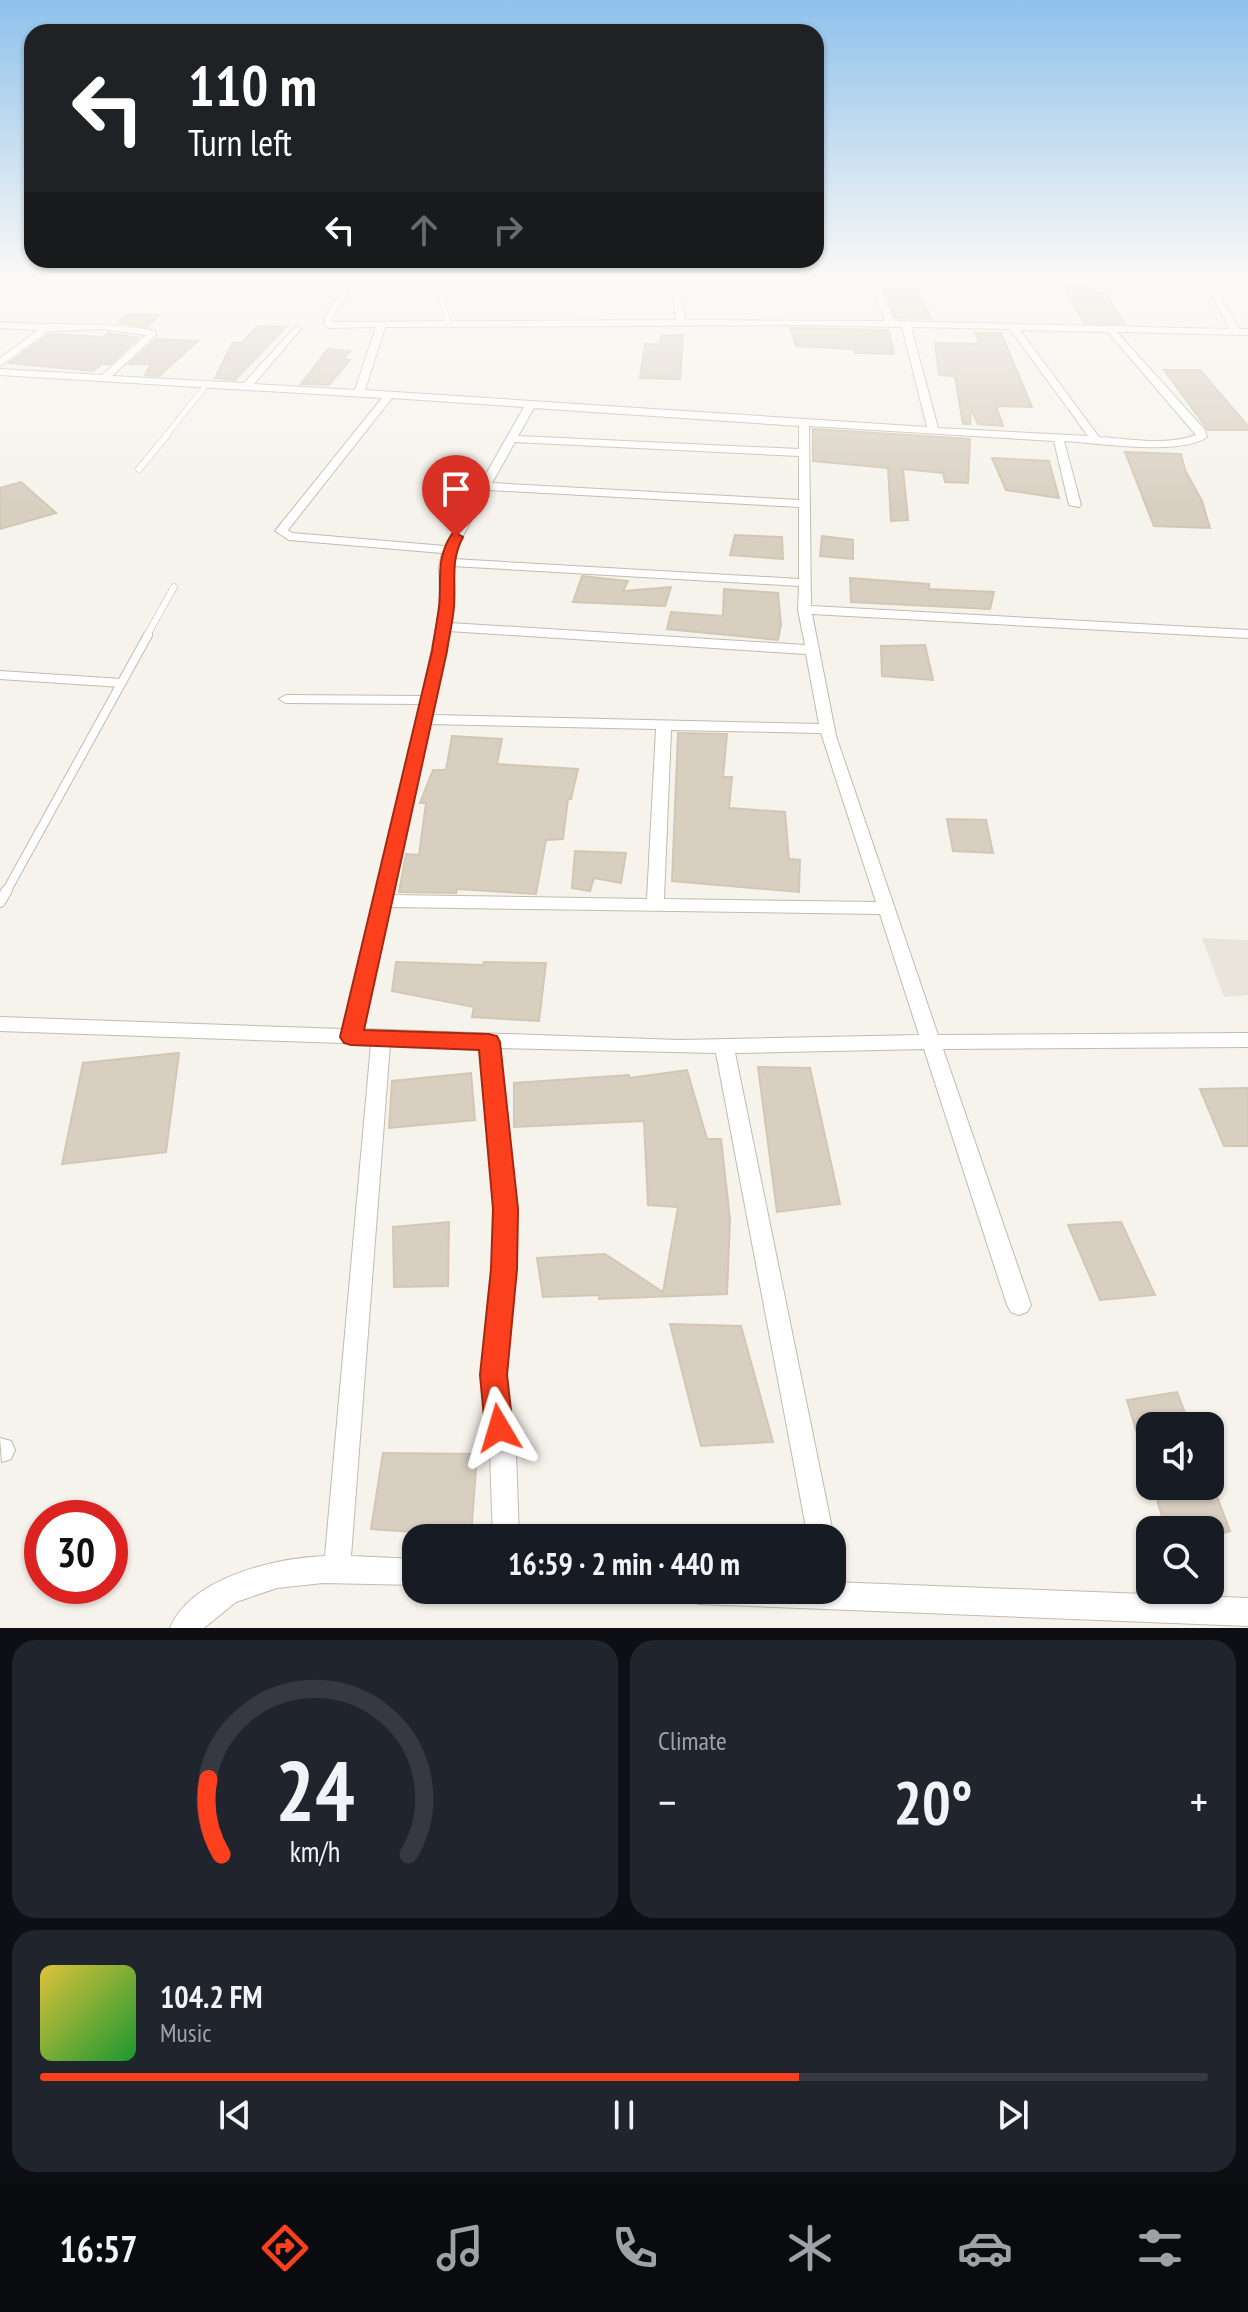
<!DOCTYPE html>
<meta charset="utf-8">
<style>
body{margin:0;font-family:"PT Sans Narrow",sans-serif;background:#20242c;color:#f1f3f6;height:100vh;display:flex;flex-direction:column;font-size:30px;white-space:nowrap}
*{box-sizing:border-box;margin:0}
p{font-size:26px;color:#9ea1a6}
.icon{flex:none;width:44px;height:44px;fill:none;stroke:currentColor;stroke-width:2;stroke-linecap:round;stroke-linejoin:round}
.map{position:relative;height:1628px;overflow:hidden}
.side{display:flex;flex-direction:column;gap:12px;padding:12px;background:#0d0f14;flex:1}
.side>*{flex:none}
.guide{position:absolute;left:24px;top:24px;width:800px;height:244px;border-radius:24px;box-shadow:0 2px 6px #0004;background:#202124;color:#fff;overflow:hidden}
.fabs{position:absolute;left:1136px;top:1412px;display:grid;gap:16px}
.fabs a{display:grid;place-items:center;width:88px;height:88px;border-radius:16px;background:#171b24;box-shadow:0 2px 6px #0004;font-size:40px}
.speed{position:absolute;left:24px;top:1500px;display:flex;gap:16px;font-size:40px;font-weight:700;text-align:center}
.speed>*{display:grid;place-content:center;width:104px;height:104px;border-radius:50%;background:#171b24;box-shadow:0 2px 6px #0004;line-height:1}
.speed .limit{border:12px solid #d22;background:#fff;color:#111}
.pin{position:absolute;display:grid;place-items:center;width:68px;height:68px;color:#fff;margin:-82px -34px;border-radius:50% 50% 50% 0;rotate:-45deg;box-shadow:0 0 8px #0007}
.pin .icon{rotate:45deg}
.me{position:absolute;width:88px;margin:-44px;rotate:353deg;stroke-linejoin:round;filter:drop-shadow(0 0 6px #0008)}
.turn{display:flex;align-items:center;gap:28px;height:168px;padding:0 32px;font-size:36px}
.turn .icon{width:104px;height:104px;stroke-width:2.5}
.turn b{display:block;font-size:56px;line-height:68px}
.lanes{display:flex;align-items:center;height:76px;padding:0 32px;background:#0003;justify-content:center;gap:40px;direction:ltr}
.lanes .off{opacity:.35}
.big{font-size:60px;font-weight:800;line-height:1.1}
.side .widget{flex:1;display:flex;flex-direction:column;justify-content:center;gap:12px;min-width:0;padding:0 28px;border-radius:24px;background:#20242c}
.side .dial{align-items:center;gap:0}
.dial svg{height:208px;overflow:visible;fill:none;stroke:#363941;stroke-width:7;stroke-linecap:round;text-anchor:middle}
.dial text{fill:#f1f3f6;stroke:none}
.song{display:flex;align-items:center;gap:24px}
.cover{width:96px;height:96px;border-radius:12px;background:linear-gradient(135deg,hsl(50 70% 55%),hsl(130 70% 35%))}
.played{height:8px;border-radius:4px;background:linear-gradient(90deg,#fc3f1d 65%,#363941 65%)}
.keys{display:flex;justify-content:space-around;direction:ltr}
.heat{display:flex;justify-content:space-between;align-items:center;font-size:44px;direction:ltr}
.side .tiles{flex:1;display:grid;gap:12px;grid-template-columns:1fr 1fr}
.widget:last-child{grid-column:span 2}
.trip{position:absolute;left:402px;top:1524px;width:444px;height:80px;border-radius:24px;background:#171b24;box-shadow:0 2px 6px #0004;font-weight:800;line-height:80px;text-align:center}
.dock{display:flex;height:128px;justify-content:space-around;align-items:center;background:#090b0e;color:#9ea1a6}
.dock .icon{width:56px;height:56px}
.dock .on{color:#fc3f1d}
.dock b{font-size:36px;color:#f1f3f6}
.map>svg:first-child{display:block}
.residential{fill:#eae5da}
.building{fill:#d8cfc1;stroke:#d3c7b4;stroke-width:2}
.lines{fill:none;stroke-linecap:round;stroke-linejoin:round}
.service-far3-casing{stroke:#c2bbae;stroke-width:6}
.service-far2-casing{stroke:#c2bbae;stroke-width:7}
.service-far1-casing{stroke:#c2bbae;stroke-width:10}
.service-casing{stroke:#c2bbae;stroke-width:12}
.minor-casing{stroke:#c2bbae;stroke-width:2}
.service-far3{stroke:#fff;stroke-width:5}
.service-far2{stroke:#fff;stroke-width:6}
.service-far1{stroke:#fff;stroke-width:8}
.service{stroke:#fff;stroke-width:10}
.minor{fill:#fff;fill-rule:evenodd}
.route{fill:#fc3f1d;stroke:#a42913;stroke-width:2}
</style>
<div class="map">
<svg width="1248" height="1628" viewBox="0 0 1248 1628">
<rect width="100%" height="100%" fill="#f6f3ec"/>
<path class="residential" d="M1202,938L1248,940V995L1224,997Z"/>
<path class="building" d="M915,286L931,319L896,318L884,287Z
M1063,286H1092L1096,293H1105L1125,324L1084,323Z
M128,314L159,315L147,327L118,323Z
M257,326L286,327L235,380L215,378L233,342L242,343Z
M790,328L889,330L894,354L855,353L854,349L796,346Z
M108,333L138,338L110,364H102L93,371L9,363L50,334L104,337Z
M975,333H1001L1032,407L996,406L1003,426L978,424L971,408L970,424H963L955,376L939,375L935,343L980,344Z
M683,335L680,379L640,378L645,344H660L661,336Z
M156,339L198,341L159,376L145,375L151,364H129Z
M328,349L350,351L343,359L350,360L329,385L301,384Z
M1164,370H1200L1248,426V430H1208Z
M813,429L970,439L968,483L945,482L943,473L903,469L908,520L891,521L888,468L813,461Z
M1125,452L1181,454L1185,470L1202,501L1210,528L1154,526Z
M992,458L1049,461L1059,498L1006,490Z
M21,482L56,513L0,529V488Z
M735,535L782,537L783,559L730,555Z
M822,536L853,540V559L820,556Z
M582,576L628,581L623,591L671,587L665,606L573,602Z
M850,578L929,584V589L994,592L990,609L851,602Z
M724,589L778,593L781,625L778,640L667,629L671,612L723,616Z
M925,645L933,680L882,676L881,646Z
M678,733L727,734L723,777H732L729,808L785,812L789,859L800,860L799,892L672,881Z
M452,736L502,739L497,764L578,769L571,799H568L563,839L546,840L536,894L457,889L456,893L399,892L406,854L419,855L426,803H420L433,770H446Z
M947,819L986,820L993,853L953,851Z
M575,851L626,853L621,883L594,878L590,891L572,888Z
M396,962L483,965L484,962L546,963L539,1021L472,1017L474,1007L392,991Z
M179,1053L166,1152L62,1164L83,1063Z
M758,1067L810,1068L840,1204L777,1212Z
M687,1070L707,1139H721L730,1219L727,1294L599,1299L600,1295L543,1297L537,1258L605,1254L663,1292L678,1207L648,1205L644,1121L514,1127V1083L629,1075V1078Z
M471,1073L475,1120L389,1128L392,1081Z
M1248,1088V1146H1224L1200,1089Z
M449,1222L448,1286L394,1287L393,1227Z
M1121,1222L1155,1295L1100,1300L1068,1225Z
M670,1324L741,1326L773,1442L701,1446Z
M1177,1392L1190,1426H1150V1462L1146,1463L1127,1400Z
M383,1453L477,1454L471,1536L371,1529Z
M1153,1486H1213L1230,1531L1210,1537V1530H1166Z"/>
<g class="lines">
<defs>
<path id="service-far3" d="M439,292L449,324
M165,437L208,383"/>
<path id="service-far2" d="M139,469L167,435
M146,637L174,587"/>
<path id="service-far1" d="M0,675L121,683
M6,892L148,635"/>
<path id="service" d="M0,902L7,890"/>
<path id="minor" d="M348,278H356L332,319L333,322L676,320L671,278H679L685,320L885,321L869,278H877L894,321L1230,329L1202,278H1210L1239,329H1248V335L1117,332L1205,430L1207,437C1181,456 1099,443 1064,441L1081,505L1079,507L1069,505L1054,441L809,426L811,606L1248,630V638L812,614L836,736L938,1035L1248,1033V1047L943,1049L1031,1305L1027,1312L1019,1315L1011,1312L1007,1305L924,1049L735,1053L834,1538L832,1543V1538H808L716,1053L499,1048L516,1209L515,1269L505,1375L516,1454L519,1538H493L490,1454L481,1375L493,1269L494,1209L480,1047L390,1044L351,1556L416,1559V1585L323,1583L277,1588L236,1602L204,1628H170C191,1577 276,1558 325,1556L371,1044L0,1031V1017L343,1029L420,704L286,703L279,699L286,695L422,696L441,605L439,568L442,553L289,540L275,531L382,398L0,375V369L102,375L146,335L103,329L49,331L0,366V358L38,330L0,328V322C52,326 104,321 156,331V335L112,376L244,383L296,326L301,329L299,331L254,384L355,390L376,327L329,328L325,325L324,319ZM807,325L902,327L927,427L365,390L385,327ZM911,327L1010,329L1088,436L938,428ZM1020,330L1108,332L1196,435C1167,446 1130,439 1099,437ZM392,398L524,407L445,546L292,533L288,530ZM534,408L799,426V449L518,436ZM515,442L799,456V500L492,483ZM488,490L799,507V579L453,559L455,550ZM452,566L799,586L798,610L805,645L450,623L453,605ZM449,631L806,654L819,724L432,715ZM430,724L656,729L647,899L392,895ZM671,730L821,733L876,902L664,899ZM389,907L880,914L919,1035L679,1040L362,1029Z
M0,1438L11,1441L15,1450L11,1459L2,1462Z
M832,1582L1248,1598V1626L699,1604L689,1600L685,1590H832Z"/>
</defs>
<use href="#service-far3" class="service-far3-casing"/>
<use href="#service-far2" class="service-far2-casing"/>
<use href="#service-far1" class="service-far1-casing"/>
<use href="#service" class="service-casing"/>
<use href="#minor" class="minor-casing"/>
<use href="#service-far3" class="service-far3"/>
<use href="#service-far2" class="service-far2"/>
<use href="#service-far1" class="service-far1"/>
<use href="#service" class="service"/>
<use href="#minor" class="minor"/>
</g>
<linearGradient id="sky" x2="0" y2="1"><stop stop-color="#8fc1ec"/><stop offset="0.55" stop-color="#fbfaf6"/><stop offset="1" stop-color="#fbfaf6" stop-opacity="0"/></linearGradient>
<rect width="1248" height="506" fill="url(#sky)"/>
<path class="route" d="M456,533L463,537C450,561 456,581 454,606C453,621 449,636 447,651L364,1030L489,1034L497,1036L500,1042L518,1209L517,1269L507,1375L513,1428L509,1438L499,1441L489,1438L485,1428L480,1375L491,1269L493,1209L479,1050L351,1045L344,1043L340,1037L432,651C434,637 437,622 439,607C442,580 435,559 452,534Z"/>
</svg>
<div class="fabs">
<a><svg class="icon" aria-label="sound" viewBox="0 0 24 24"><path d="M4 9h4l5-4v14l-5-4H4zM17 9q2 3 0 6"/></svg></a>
<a><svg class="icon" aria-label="search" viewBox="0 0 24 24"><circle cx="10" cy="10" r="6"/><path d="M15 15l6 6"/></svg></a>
</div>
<div class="speed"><div class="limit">30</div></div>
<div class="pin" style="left:456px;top:537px;background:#d93025"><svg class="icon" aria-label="arrive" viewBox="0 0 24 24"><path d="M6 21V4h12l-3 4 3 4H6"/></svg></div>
<svg class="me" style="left:499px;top:1428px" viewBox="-20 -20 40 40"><path d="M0-17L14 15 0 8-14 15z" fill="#fc3f1d" stroke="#fff" stroke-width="4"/></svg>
<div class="trip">16:59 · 2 min · 440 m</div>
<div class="guide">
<div class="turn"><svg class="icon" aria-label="left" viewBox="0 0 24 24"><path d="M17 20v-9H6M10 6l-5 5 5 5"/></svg><div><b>110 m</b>Turn left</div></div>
<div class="lanes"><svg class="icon" aria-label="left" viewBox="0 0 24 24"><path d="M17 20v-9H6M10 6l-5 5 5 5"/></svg><svg class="icon off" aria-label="ahead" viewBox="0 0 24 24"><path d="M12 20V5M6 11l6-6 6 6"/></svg><svg class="icon off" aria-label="right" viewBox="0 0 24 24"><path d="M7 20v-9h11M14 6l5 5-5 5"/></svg></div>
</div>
</div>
<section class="side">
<div class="tiles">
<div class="widget dial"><svg viewBox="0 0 100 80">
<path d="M14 69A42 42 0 1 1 86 69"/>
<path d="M14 69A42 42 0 0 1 9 40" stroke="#fc3f1d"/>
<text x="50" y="56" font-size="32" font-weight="700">24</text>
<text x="50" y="72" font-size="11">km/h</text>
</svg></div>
<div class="widget"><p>Climate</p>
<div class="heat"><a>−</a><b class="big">20°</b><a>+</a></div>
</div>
<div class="widget">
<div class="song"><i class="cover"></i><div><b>104.2 FM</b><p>Music</p></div></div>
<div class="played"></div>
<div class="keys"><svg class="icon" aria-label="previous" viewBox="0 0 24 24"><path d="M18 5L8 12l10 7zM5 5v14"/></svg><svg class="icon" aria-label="pause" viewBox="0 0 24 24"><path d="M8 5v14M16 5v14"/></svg><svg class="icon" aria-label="next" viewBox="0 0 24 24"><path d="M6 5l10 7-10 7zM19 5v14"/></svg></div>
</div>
</div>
</section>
<nav class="dock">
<b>16:57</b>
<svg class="icon on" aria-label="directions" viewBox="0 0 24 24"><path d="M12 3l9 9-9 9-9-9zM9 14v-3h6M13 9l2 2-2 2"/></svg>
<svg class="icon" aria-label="music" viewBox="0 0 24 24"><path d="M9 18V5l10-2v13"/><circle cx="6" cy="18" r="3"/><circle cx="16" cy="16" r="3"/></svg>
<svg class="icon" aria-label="phone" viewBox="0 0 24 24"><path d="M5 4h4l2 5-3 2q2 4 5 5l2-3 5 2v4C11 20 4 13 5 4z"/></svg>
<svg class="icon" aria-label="climate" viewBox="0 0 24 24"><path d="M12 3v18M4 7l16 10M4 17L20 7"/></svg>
<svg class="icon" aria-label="car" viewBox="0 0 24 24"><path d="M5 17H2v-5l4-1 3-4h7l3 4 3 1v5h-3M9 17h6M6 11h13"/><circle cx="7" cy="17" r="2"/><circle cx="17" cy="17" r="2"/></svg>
<svg class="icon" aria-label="filters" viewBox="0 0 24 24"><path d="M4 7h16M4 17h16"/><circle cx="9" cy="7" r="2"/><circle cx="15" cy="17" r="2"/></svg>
</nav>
